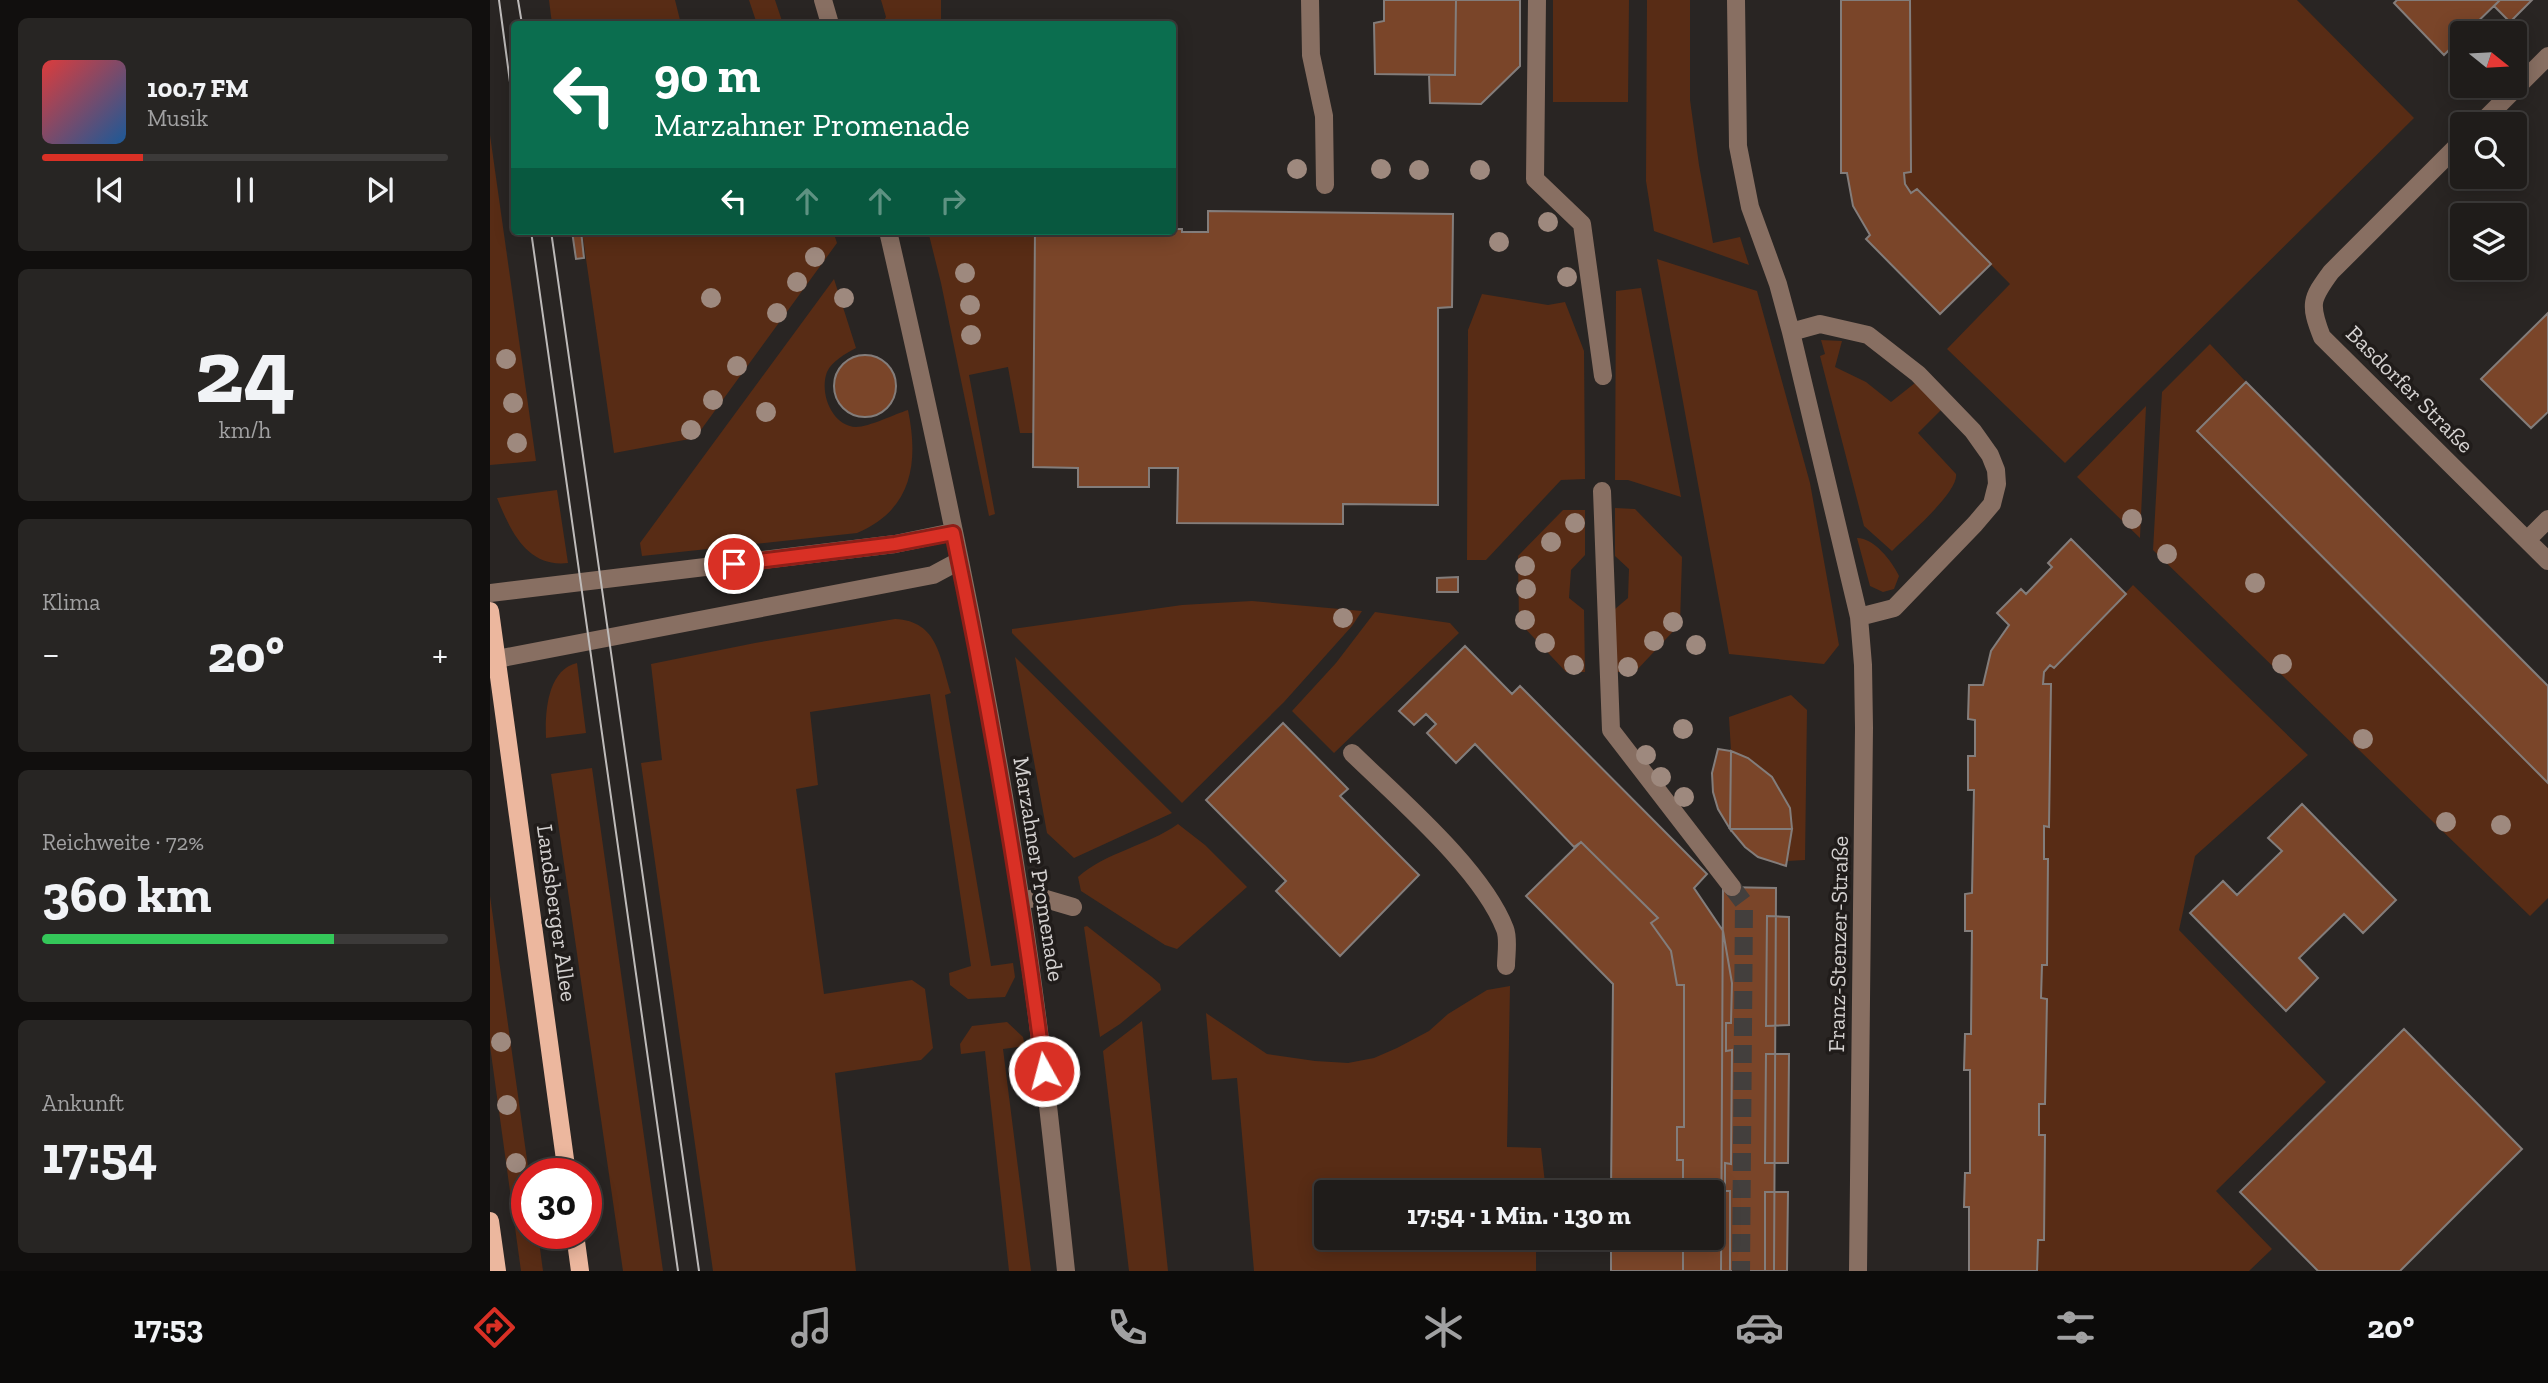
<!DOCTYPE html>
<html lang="de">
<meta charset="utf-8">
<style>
body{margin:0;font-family:"Zilla Slab",serif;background:#272523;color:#f1f3f6;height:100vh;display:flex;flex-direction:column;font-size:26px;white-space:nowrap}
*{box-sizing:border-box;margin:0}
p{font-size:23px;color:#a1a1a2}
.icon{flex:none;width:38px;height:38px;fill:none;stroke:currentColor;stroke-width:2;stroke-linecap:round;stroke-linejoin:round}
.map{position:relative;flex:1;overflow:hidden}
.details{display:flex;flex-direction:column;gap:18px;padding:18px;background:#110f0e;width:490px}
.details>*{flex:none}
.banner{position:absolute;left:21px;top:21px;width:665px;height:214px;border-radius:7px;box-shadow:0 4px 18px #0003,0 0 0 2px #3c3a39;background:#0b6e4f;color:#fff;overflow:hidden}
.needle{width:46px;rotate:108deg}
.buttons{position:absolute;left:1960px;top:21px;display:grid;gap:14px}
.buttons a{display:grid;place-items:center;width:77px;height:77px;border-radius:7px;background:#1f1c1a;box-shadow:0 4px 18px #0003,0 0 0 2px #3c3a39;font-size:35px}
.speed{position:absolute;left:21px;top:1158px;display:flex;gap:14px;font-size:35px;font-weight:700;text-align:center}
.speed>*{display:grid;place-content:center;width:91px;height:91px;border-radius:50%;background:#1f1c1a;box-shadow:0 4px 18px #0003,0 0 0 2px #3c3a39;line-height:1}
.speed .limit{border:10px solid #d22;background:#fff;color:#111}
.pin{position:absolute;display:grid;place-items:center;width:60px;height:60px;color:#fff;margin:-30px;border:4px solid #fff;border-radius:50%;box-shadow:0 2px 7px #0007}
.me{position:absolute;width:77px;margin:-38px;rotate:353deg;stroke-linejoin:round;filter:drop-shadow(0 0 5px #0008)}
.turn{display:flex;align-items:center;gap:24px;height:147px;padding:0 28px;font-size:32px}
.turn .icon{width:91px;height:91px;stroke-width:2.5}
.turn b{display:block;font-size:49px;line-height:60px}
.lanes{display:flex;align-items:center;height:66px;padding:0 28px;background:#0003;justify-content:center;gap:35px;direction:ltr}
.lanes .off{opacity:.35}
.big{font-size:52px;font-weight:700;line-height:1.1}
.details .widget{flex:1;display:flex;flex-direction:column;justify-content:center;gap:10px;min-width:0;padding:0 24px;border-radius:10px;background:#272523}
.details .dial{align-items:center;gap:0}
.dial b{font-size:91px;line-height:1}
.song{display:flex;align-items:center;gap:21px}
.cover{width:84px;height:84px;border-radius:10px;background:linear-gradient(135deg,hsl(0 70% 55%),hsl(210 70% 35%))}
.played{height:7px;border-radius:4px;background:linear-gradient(90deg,#d93025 25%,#3c3a39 25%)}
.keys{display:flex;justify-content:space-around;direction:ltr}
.heat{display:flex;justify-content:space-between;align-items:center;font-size:38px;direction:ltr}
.charge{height:10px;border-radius:5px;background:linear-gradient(90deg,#34c759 72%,#3c3a39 0)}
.trip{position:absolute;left:824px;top:1180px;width:410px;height:70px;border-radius:7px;background:#1f1c1a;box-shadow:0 4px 18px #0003,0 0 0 2px #3c3a39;font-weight:700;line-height:70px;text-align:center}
.tab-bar{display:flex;height:112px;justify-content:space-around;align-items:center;background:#0c0b0a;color:#a1a1a2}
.tab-bar .icon{width:49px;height:49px}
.tab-bar .on{color:#d93025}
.tab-bar b{font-size:32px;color:#f1f3f6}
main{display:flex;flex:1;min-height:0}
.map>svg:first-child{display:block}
.green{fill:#582c15}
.building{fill:#7a4529;stroke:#837d7b;stroke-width:2}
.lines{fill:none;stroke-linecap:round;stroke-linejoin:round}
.minor-tunnel{stroke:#433f3d;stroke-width:18;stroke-dasharray:18 9;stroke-linecap:butt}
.minor{stroke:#886f62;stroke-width:18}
.major{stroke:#ecb79e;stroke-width:18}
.tram{stroke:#bebbba;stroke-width:2}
.tree{fill:#9e897e}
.route-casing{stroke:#8d1f18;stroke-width:18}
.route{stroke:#d93025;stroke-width:12}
.labels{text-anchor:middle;stroke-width:7;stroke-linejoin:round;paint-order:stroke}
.street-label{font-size:23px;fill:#d4d1d0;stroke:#201c1a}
</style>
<main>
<section class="details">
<div class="widget">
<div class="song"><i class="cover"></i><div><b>100.7 FM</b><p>Musik</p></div></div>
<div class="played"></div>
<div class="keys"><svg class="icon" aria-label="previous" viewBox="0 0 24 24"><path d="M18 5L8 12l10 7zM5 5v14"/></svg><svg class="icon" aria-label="pause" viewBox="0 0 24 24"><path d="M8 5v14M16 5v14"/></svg><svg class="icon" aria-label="next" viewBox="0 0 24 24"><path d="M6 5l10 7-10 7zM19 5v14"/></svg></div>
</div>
<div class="widget dial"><b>24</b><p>km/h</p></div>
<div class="widget"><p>Klima</p>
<div class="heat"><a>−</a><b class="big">20°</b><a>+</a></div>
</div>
<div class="widget"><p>Reichweite · 72%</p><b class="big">360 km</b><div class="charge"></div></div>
<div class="widget"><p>Ankunft</p><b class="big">17:54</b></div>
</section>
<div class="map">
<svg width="2058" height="1271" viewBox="0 0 2058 1271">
<rect width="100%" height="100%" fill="#292523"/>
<path class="green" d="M59,0H185L191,24H62Z
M259,0H285L293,24H267Z
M391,0H451V24H392L396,17Z
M1063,0H1139L1138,102H1063Z
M1157,0H1200V100L1209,165L1223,243L1250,237L1259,265L1164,231L1156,181Z
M1420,0H1807L1924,118L1575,463L1457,349L1520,284L1427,190L1421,193L1415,184L1414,173L1421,172Z
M0,135L46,461L0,465Z
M92,231H343L347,243L205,438L124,453Z
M438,231H545L543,433H530L518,367L479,375L505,514L499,516L451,283Z
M1167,259L1267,291L1320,483L1349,645L1334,664L1239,654Z
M344,279L366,348C355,354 342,361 337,372C329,393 342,426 366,427C379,427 405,414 418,410C429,463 422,510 367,533L152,556L150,543Z
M1151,288L1191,497L1138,480H1125L1126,291Z
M992,294L1058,305L1075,302L1094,351L1095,479L1071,480L996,560H977L978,330Z
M1331,340L1352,341L1345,367L1376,382L1401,402L1425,383L1451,410L1428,433L1466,474C1469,492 1416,537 1402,551L1374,526L1330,356L1335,354Z
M1720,344L1756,382L1707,431L2058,783V898L2040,916L1663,550L1672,392Z
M1656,406L1650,538L1587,477Z
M67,490L78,563C37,568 20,530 7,498Z
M1125,508L1145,509L1192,557L1190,624L1145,672H1125V609L1138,598L1139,569L1125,556Z
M1073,510H1095V555L1081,570L1079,598L1094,610L1095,672H1076L1029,622L1028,556Z
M1367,538C1384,538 1402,561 1409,576L1404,589L1393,592L1380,586Z
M1643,585L1818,755L1705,856L1689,930L1836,1082L1726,1191L1782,1249L1759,1271H1547L1555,1135H1549V1104L1555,1103L1557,999L1551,998L1552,965H1557L1558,859H1554V826H1559L1561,685L1553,684L1554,672L1560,665L1564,668Z
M762,601L872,611L862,626L794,702L692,803L522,633V629L692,605Z
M885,612L960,623L969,633L844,753L802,711L846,663Z
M405,619C449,621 450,659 461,693L455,695L501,966L523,963L525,977L515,997L478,999L460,985L459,973L481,966L440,694L320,712L328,785L306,789L334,994L422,980L435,989L443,1048L431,1060L345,1073L366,1271H223L151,763L172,760L161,664L265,643Z
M525,657L682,813L584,858L557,833Z
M87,663L96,733L56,738C55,713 57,670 87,663Z
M1301,695L1317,710L1315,860L1297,861C1310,809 1292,771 1241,751L1239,717Z
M102,768L173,1271H133L61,774Z
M688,824L715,845L757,887L687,949L675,945L591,891L588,877C616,852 657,846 688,824Z
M0,896L39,1174H37V1234H48L53,1271H31L0,1046Z
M597,926L662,977L670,984L671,990L630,1024L610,1037L594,927Z
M1020,986L1017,1147L1051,1148L1056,1192H836V1237H1046V1271H764L747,1078L722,1080L716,1013L777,1054L825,1061L858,1063L884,1058L907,1048L939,1031L958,1014L997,990Z
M652,1021L678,1271H639L613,1051Z
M517,1022L533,1037L535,1046L513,1049L541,1271H519L495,1051L471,1054L470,1044L482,1026Z"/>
<path class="building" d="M894,0H966L965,75L885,74L884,23L894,21Z
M966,0H1030V66L991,104L940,103L939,75H965Z
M1351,0H1420L1421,172L1414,173L1415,184L1421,193L1427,189L1501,264L1450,314L1376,239L1380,235L1363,206L1357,173H1351Z
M1907,0H2010L1976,33H1972V37L1954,55L1904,3Z
M2010,0H2042L2020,22L2004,6Z
M718,211L963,214L962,307L948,308V505L853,504V524L687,523L688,468H659V487H588V468L543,467L545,231H682V229H692V232H718Z
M82,231H91L94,258L86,259Z
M2058,313V412L2041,428L1991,379Z
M344 386a31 31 0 1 1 62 0a31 31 0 1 1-62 0Z
M1756,382L2058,686V783L1707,431Z
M1581,539L1636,594L1564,668L1560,665L1554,672L1553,684H1561L1559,827L1554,826V859H1558L1557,965H1552L1551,998L1557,999L1555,1104H1549V1135H1555L1554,1240H1548L1547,1271H1479V1207H1474L1475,1173H1480V1070H1474L1475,1034H1481L1482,931H1475V894L1482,893L1484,790H1478V756H1485V720L1478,719L1479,685H1493L1501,651L1519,625L1507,613L1531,589L1536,594L1562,567L1558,563Z
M968,577V592H947V578Z
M975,646L1022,694L1030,686L1217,874L1204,888L1233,931L1242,983L1241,1023H1236V1051L1242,1050L1241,1164L1235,1163V1191H1240V1271H1193V1237H1222V1192H1193V1160H1187V1127H1194V985H1187L1181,951L1161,923L1168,918L1091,842L1084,847L985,744L966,763L937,733L946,724L936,714L924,725L909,711Z
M793,723L858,789L850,796L929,875L850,956L786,891L796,881L716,800Z
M1228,749L1241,751L1240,829L1228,809L1223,792L1222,773Z
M1241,751L1258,758L1282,777L1300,808L1302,829H1240Z
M1812,804L1906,900L1873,933L1854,914L1809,958L1828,978L1796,1011L1700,913L1733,881L1747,895L1792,851L1778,838Z
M1240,829H1302L1296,866L1268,857L1255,847Z
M1091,842L1168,918L1161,923L1181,951L1187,985H1194V1127H1187V1160H1193V1192H1121L1123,984L1036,896Z
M1233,887L1286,888L1284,1271H1231Z
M1277,916L1299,917V1025L1276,1026Z
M1914,1029L2032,1149L1910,1271H1828L1750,1192Z
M1276,1054H1299L1298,1163H1275Z
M1275,1192H1298L1297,1271H1275Z
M1121,1237H1193V1271H1121Z"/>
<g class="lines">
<path class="minor-tunnel" d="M1242,887L1254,903L1251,1271"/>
<path class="minor" d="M333,0L340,24
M820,0L821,55L834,116L835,185
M1047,0L1045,179L1092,224L1113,376
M1246,0L1248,146L1260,207L1288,284L1301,332L1369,617L1373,665L1374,728L1368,1271
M1990,124L2058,56
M1972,141L1841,272C1821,299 1819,304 1832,337L2058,561
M398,231C449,453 497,677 531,902C550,1025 563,1148 576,1271
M1301,332L1330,324L1378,335L1428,374L1483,431L1500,455L1506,470L1507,484L1502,504L1485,524L1404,608L1369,617
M1112,491L1121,730L1242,887
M2037,540L2058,519
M0,593L405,544L463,532
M7,659L443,575L469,561
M862,753C908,798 992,869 1015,929C1019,939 1016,955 1016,966
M531,901L549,897L583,907"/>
<path class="major" d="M0,611L77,1174
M0,1221L7,1271
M85,1234L90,1271"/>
<path class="tram" d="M9,0L24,112
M28,0L32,24
M41,231L188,1271
M61,231L209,1271"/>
</g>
<g class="tree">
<circle cx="807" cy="169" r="10"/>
<circle cx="891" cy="169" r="10"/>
<circle cx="929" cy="170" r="10"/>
<circle cx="990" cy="170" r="10"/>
<circle cx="1058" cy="222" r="10"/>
<circle cx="1009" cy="242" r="10"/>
<circle cx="325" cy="257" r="10"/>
<circle cx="475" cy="273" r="10"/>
<circle cx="1077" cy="277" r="10"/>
<circle cx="307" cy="282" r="10"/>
<circle cx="221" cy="298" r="10"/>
<circle cx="354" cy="298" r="10"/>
<circle cx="480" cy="305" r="10"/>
<circle cx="287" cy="313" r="10"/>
<circle cx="481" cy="335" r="10"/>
<circle cx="16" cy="359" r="10"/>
<circle cx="247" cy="366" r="10"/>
<circle cx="223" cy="400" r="10"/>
<circle cx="23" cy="403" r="10"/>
<circle cx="276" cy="412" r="10"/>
<circle cx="201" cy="430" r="10"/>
<circle cx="27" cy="443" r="10"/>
<circle cx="1642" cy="519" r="10"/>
<circle cx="1085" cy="523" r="10"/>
<circle cx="1061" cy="542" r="10"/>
<circle cx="1677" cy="554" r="10"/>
<circle cx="1035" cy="566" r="10"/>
<circle cx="1765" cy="583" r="10"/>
<circle cx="1036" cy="589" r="10"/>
<circle cx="853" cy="618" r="10"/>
<circle cx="1035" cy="620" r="10"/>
<circle cx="1183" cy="622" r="10"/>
<circle cx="1164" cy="641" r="10"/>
<circle cx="1055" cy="643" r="10"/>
<circle cx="1206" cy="645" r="10"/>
<circle cx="1792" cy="664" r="10"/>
<circle cx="1084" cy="665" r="10"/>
<circle cx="1138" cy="667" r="10"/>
<circle cx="1193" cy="729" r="10"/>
<circle cx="1873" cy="739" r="10"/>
<circle cx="1156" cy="755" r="10"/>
<circle cx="1171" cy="777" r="10"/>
<circle cx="1194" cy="797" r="10"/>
<circle cx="1956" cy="822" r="10"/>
<circle cx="2011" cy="825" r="10"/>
<circle cx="11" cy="1042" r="10"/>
<circle cx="17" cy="1105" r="10"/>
<circle cx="26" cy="1163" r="10"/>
</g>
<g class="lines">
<defs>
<path id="route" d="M244,564L405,544L463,533C500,711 531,890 554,1071"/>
</defs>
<use href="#route" class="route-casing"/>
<use href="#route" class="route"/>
</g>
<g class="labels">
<g class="street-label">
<text transform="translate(1920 389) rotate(45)" y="8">Basdorfer Straße</text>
<text transform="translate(549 869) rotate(81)" y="8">Marzahner Promenade</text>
<text transform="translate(67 913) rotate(82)" y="8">Landsberger Allee</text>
<text transform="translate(1348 944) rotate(-89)" y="8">Franz-Stenzer-Straße</text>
</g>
</g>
</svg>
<div class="buttons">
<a><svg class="needle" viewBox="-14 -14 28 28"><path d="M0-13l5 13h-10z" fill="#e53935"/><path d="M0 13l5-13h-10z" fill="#a1a1a2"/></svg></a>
<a><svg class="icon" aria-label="search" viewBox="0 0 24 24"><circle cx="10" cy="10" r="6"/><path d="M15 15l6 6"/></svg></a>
<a><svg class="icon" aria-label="layers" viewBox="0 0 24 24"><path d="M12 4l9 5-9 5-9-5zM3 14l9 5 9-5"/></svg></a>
</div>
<div class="speed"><div class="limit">30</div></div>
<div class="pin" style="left:244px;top:564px;background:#d93025"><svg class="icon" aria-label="arrive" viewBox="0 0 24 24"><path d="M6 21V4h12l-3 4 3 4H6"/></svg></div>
<svg class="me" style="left:554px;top:1071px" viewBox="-20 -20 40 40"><circle r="17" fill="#d93025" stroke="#fff" stroke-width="3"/><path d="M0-11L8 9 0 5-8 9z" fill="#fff"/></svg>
<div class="trip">17:54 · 1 Min. · 130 m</div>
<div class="banner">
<div class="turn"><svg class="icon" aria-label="left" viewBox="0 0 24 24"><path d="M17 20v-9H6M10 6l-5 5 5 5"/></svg><div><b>90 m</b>Marzahner Promenade</div></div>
<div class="lanes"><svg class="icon" aria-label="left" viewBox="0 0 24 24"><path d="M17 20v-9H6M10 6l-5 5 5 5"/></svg><svg class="icon off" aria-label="ahead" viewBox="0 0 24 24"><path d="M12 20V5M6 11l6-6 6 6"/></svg><svg class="icon off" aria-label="ahead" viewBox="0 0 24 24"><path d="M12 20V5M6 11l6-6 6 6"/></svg><svg class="icon off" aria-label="right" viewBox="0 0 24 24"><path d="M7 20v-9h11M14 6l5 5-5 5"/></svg></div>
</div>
</div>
</main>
<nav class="tab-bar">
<b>17:53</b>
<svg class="icon on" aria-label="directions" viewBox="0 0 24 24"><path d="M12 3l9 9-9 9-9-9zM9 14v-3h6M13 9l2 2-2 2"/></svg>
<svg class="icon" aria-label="music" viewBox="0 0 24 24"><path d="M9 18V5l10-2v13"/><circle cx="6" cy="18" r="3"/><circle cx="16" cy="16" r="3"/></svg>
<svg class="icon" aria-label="phone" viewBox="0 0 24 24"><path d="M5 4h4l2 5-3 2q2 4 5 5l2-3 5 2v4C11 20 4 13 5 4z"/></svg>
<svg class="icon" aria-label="climate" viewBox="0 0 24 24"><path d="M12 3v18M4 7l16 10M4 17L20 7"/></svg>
<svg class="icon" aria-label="car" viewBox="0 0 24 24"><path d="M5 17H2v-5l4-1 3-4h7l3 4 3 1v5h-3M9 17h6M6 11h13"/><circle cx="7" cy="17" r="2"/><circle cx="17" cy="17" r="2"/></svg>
<svg class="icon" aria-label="filters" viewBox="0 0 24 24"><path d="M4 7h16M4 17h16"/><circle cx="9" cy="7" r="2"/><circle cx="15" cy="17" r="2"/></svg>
<b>20°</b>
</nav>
